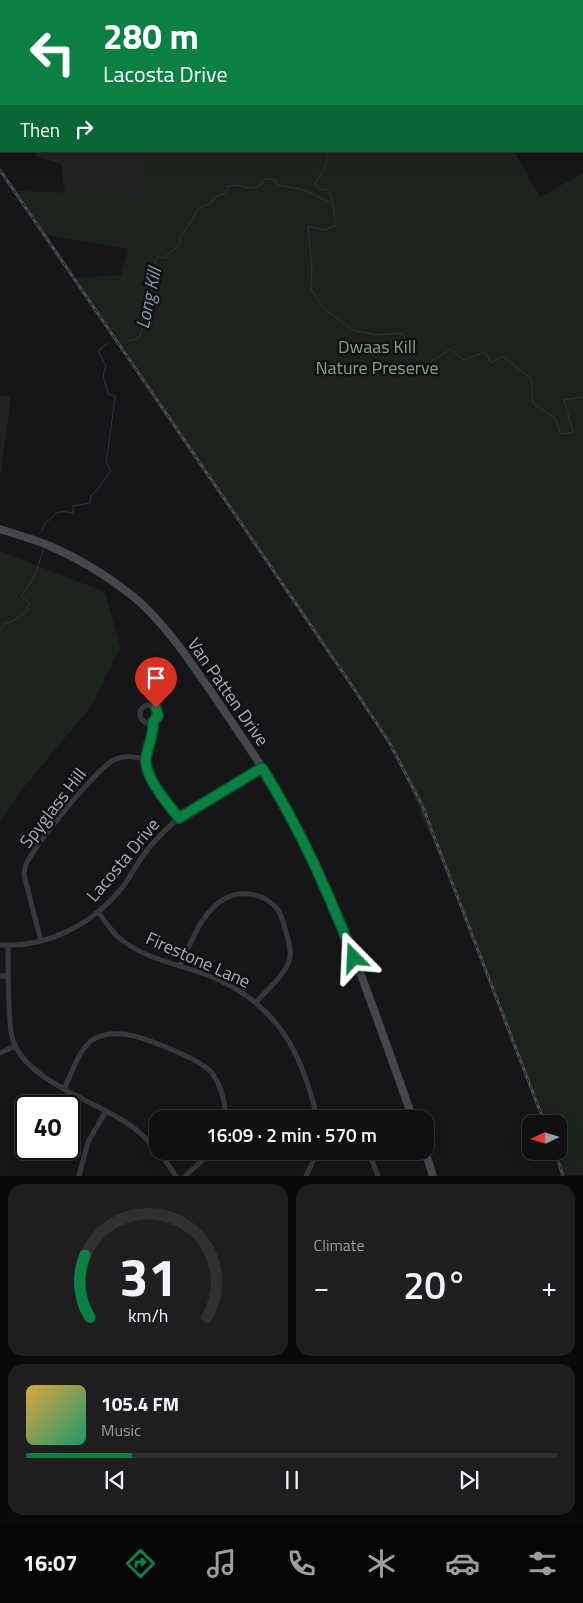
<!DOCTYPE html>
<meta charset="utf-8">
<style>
body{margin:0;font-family:"Titillium Web",sans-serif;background:#1e1e20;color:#f1f3f6;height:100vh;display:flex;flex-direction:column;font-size:19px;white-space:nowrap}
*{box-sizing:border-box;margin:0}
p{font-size:16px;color:#9c9d9f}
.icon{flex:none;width:28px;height:28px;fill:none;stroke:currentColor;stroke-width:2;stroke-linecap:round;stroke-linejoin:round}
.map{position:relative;height:1176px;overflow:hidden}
.sheet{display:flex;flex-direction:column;gap:8px;padding:8px;background:#09090a;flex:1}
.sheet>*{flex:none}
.hud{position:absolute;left:0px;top:0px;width:584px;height:152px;box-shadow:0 5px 20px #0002,0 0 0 1px #303032;background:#0b8043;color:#fff;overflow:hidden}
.needle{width:32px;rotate:266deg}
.buttons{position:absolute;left:522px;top:1115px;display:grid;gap:10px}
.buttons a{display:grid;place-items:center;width:45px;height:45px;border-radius:10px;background:#101012;box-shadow:0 5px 20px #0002,0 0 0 1px #303032;font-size:25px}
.speed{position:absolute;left:15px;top:1095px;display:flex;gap:10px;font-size:25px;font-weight:700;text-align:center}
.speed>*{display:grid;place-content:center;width:65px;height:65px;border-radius:50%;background:#101012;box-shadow:0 5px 20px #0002,0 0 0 1px #303032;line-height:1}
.speed .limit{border:2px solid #111;border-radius:8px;background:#fff;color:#111}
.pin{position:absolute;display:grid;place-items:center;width:42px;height:42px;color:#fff;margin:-51px -21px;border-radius:50% 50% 50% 0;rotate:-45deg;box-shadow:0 0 5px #0007}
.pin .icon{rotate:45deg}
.me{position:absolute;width:55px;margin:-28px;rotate:339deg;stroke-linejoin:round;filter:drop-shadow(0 0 4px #0008)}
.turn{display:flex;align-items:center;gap:18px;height:105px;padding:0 20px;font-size:22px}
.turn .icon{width:65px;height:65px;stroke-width:2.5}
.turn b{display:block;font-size:35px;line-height:42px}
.then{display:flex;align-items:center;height:48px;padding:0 20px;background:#0003;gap:10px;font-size:19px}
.big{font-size:38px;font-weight:600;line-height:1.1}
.sheet .card{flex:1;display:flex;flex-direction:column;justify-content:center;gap:8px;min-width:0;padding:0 18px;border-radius:15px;background:#1e1e20}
.sheet .dial{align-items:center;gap:0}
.dial svg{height:130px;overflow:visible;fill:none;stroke:#303032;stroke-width:7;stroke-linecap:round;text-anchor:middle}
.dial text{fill:#f1f3f6;stroke:none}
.song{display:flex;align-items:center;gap:15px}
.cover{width:60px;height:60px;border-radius:8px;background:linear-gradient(135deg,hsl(40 70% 55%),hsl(160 70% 35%))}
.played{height:5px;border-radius:2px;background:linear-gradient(90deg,#0b8043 20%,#303032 20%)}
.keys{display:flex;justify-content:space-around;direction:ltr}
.heat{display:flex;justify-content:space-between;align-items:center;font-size:28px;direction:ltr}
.sheet .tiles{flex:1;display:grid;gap:8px;grid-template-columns:1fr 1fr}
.card:last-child{grid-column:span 2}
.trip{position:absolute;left:149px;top:1110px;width:285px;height:50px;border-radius:15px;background:#101012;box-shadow:0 5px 20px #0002,0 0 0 1px #303032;font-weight:600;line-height:50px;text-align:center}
.tab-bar{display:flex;height:80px;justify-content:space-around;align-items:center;background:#060607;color:#9c9d9f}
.tab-bar .icon{width:35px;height:35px}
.tab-bar .current{color:#0b8043}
.tab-bar b{font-size:22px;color:#f1f3f6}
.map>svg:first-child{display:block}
.built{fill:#222225}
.green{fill:#1c231d}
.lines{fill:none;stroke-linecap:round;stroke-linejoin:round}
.stream{stroke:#2c353c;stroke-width:1}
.street{stroke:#37383d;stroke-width:5}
.secondary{stroke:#45474d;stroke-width:8}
.rail-casing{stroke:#4a4c52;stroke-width:3}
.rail{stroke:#111113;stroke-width:1;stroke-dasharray:4;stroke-linecap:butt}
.route-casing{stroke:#07532c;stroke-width:12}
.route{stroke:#0b8043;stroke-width:9}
.labels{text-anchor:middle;stroke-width:5;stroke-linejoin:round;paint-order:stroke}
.park-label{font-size:18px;fill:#7fa381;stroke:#111113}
.street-label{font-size:18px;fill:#a8adb8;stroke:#111113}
.water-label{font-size:19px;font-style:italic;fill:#7f9bb3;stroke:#111113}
</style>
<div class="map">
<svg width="583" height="1176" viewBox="0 0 583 1176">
<rect width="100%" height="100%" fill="#161618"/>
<path class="built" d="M0,0H307L305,1H1V82L0,81Z
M33,151H145L146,195L65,193L61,164L35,156Z
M0,396L11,397L0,477Z"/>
<path class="green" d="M145,151H514L540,197L583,173V1175H562L555,1151H559V1124H545L475,940L397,757L337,664L74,278L121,275L128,249L44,234L15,191L146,195Z
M0,551L105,592L120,647L93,704L19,793L0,824Z"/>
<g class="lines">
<path class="stream" d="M530,1L533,0
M324,151C333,161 319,176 315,184L319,189C321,189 324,189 327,190C333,193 335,220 335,226L324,230L308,226L312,270L311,289L324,309L353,330L376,335L402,333L406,340L403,354L410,364L421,371L433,360L451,349L464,360L485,352L491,363L502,356L531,378L533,403L555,418L561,434L573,432L564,400L583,397
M127,341L138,339C147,324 141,319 144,307C146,301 150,294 153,288V285L148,281L149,277L157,272L155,260L157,257L164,258L180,244V236L185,230L199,208L211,203L215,197L224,194L228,186L239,185C246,190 254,188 261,185L262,181L266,179H274L278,185C297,189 303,188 321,198C325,200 327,200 331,204
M41,532L45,523C51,520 54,512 61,512C65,511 69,513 73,513V506L90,503L91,496L98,489L111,470L106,463L110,435L115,396L108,394C107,384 100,378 106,366L98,351L108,343
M0,631L5,623L11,622L27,611L29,603L21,596L33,579L44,549"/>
<path class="street" d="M140 714a9 9 0 1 1 18 0a9 9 0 1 1-18 0Z
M153,722C155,734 148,746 146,757C143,775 168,804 179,818
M98,912C104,920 110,929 117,936C141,958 177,964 207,975C259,995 290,1030 307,1082C311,1094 315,1106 317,1119
M41,941L24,875C24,873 25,869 25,867C30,850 100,764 116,759C126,755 135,757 146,759
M0,945C47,948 91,925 121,889C130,878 136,865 144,854C154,841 166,829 179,818L262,768
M8,945C8,966 8,986 9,1006C10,1018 9,1032 14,1043C29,1081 94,1101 127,1123C146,1136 163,1156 176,1176
M180,966C191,943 202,910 226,898C243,889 267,895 278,910C283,917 284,927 287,935C289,943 292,953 289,961C284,976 267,990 256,1002
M0,976H8
M0,1053L15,1046
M64,1089C72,1074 78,1049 94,1039C103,1034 113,1033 123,1034C140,1035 200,1059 211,1072C222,1085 225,1102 226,1119
M368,1151L378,1176
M79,1176L88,1142L106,1111
M185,1176L213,1151
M306,1176L315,1157L316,1151"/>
<path class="secondary" d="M319,1L321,0
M0,90H1
M0,529C17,535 34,539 50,546C80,559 108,576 134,597C168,626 193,666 219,703C245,742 274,782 295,824C344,918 377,1019 413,1119
M425,1151L433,1176"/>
<defs>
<path id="rail" d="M0,170L348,680L389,742L422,805L545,1124
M555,1151L563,1176"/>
</defs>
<use href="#rail" class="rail-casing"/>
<use href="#rail" class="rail"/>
</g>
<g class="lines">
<defs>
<path id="route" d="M156,708L158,716L153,722C154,734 148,746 146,757C143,776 168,804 179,818L262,768C300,828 328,892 354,958"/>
</defs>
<use href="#route" class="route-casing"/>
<use href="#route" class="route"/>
</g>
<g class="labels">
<g class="park-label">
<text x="377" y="353">Dwaas Kill<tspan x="377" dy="21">Nature Preserve</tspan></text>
</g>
<g class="street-label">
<text transform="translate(228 692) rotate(55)" y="6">Van Patten Drive</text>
<text transform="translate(53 808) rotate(-52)" y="6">Spyglass Hill</text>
<text transform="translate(123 860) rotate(-50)" y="6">Lacosta Drive</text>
<text transform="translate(198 960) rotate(24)" y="6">Firestone Lane</text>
</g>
<g class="water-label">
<text transform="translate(148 298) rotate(-78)" y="7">Long Kill</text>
</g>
</g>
</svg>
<div class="buttons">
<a><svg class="needle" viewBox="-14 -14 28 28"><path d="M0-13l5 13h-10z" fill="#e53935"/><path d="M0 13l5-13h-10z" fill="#9c9d9f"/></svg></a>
</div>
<div class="speed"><div class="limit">40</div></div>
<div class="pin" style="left:156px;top:708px;background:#d93025"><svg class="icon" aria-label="arrive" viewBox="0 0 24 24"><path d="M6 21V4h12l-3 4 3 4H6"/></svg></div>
<svg class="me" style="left:354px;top:958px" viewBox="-20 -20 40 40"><path d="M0-17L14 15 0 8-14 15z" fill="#0b8043" stroke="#fff" stroke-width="4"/></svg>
<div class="trip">16:09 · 2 min · 570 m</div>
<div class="hud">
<div class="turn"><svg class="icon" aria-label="left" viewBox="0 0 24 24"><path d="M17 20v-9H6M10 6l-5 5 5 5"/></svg><div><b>280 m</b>Lacosta Drive</div></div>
<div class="then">Then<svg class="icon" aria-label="right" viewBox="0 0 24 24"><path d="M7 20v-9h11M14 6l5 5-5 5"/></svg></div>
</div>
</div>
<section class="sheet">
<div class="tiles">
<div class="card dial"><svg viewBox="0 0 100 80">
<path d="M14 69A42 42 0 1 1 86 69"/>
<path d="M14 69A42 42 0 0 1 11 31" stroke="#0b8043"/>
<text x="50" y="56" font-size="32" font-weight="700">31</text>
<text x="50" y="72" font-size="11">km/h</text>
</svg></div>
<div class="card"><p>Climate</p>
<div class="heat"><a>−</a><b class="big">20°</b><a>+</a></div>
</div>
<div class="card">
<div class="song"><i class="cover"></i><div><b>105.4 FM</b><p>Music</p></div></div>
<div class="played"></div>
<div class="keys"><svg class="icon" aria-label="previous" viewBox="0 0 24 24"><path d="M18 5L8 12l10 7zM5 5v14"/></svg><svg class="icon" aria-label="pause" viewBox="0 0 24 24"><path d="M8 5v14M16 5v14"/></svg><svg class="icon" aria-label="next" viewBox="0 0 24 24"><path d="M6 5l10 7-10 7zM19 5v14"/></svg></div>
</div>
</div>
</section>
<nav class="tab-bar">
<b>16:07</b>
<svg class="icon current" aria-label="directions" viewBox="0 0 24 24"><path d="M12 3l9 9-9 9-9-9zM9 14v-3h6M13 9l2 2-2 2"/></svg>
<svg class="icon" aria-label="music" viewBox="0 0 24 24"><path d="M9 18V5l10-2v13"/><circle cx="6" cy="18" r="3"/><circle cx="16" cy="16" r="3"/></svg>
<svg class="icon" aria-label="phone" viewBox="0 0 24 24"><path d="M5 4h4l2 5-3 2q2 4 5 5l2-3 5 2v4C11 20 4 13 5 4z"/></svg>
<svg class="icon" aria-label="climate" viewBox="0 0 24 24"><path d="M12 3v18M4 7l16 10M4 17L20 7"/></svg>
<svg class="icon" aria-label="car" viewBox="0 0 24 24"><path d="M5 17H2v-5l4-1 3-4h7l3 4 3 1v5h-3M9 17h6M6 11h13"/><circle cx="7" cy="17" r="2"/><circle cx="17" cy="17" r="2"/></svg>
<svg class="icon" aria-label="filters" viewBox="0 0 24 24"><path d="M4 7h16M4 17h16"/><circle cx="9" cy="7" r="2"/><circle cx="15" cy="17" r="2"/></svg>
</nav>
